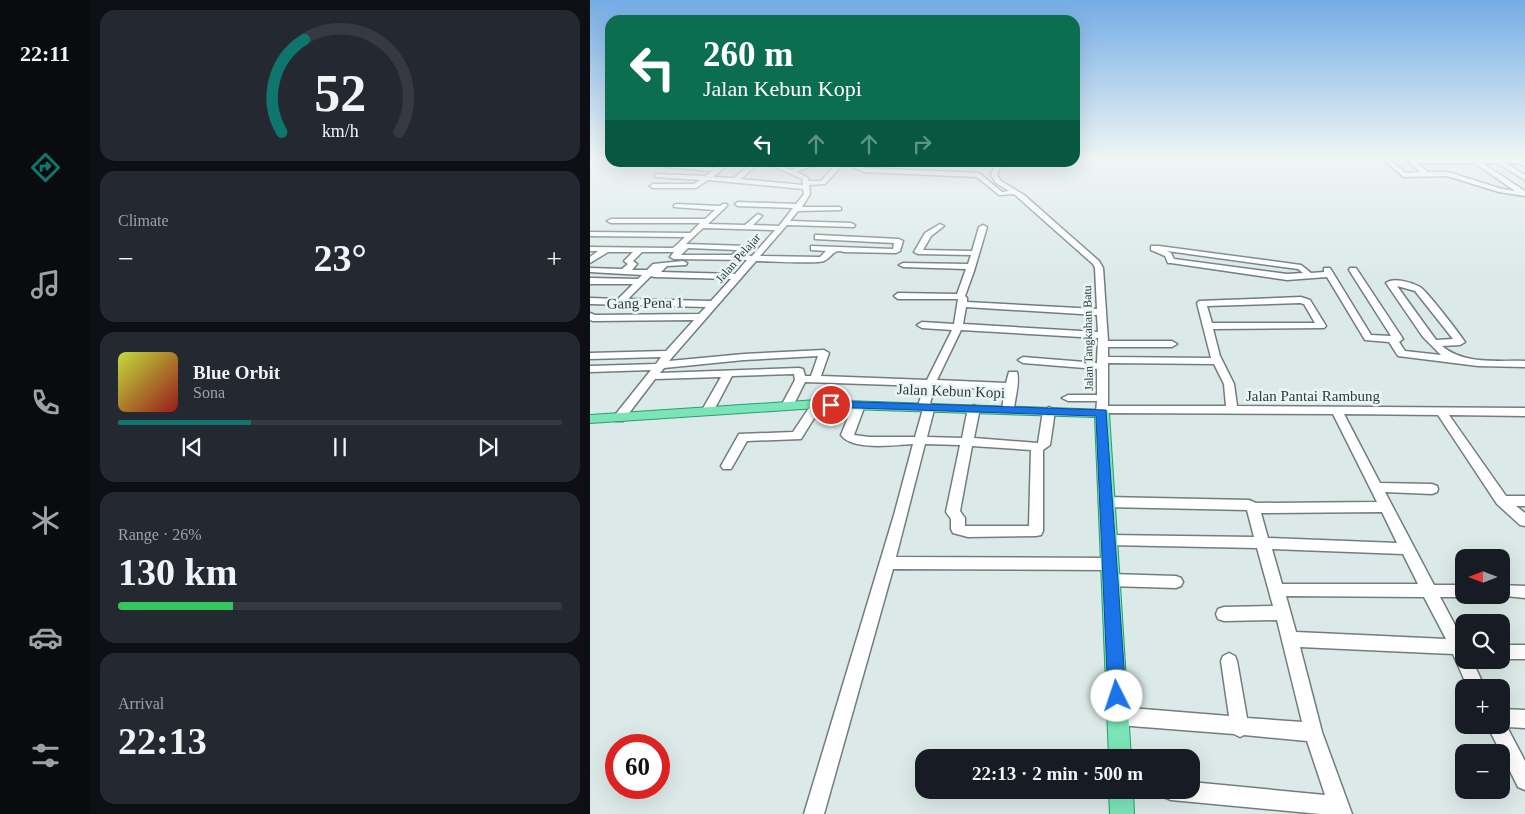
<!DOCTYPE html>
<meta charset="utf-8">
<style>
body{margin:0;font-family:Georgia,serif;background:#242831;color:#f1f3f6;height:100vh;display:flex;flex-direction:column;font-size:19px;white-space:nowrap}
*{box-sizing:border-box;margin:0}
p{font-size:16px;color:#9ea1a6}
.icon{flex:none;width:28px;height:28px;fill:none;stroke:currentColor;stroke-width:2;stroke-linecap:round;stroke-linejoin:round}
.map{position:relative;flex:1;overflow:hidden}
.sheet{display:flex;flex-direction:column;gap:10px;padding:10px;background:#0d0f14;width:500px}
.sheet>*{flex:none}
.banner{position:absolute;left:15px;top:15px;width:475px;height:152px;border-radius:15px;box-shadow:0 5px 20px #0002;background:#0b6e4f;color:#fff;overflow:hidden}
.needle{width:32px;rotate:270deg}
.fabs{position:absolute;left:865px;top:549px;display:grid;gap:10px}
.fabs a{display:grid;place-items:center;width:55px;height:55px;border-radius:10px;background:#171b24;box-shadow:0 5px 20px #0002;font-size:25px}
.speed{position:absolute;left:15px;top:734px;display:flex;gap:10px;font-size:25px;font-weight:700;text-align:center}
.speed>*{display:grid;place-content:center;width:65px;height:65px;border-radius:50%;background:#171b24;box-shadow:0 5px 20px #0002;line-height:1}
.speed .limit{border:8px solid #d22;background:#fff;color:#111}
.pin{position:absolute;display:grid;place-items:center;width:42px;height:42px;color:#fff;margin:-21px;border:2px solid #fff;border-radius:50%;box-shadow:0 1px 5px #0007}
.me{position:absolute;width:55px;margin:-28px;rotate:356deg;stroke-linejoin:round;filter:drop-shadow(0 0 4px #0008)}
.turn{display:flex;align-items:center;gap:18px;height:105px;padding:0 15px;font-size:22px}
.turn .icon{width:65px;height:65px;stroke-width:2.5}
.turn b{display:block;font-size:35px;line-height:42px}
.lanes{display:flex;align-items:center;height:48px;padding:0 15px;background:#0003;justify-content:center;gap:25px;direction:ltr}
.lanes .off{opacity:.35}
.big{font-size:38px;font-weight:700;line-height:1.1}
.sheet .widget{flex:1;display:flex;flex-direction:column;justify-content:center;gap:8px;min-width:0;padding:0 18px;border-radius:15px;background:#242831}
.sheet .dial{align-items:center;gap:0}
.dial svg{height:130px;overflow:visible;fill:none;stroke:#363941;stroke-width:7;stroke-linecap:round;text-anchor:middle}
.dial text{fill:#f1f3f6;stroke:none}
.song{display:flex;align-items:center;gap:15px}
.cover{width:60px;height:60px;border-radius:8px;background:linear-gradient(135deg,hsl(70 70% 55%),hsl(0 70% 35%))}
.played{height:5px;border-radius:2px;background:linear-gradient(90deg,#0f766e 30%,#363941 30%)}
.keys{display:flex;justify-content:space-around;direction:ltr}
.heat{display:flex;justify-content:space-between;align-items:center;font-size:28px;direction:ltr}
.charge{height:8px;border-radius:4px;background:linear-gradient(90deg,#34c759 26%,#363941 0)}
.trip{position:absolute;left:325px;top:749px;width:285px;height:50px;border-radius:15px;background:#171b24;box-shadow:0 5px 20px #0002;font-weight:700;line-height:50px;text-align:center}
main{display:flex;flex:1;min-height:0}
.menu{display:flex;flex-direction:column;width:90px;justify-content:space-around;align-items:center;background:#090b0e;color:#9ea1a6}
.menu .icon{width:35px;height:35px}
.menu .selected{color:#0f766e}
.menu b{font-size:22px;color:#f1f3f6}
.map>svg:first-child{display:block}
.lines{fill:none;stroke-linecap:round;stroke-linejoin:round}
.river{fill:#66a1e3;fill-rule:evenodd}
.minor-casing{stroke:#717e7d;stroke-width:3}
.major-casing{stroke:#2a9d6d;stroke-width:2}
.minor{fill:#fff;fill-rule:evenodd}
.major{fill:#7ce5b8;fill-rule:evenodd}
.route{fill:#1a73e8;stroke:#114b97}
.labels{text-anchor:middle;stroke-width:5;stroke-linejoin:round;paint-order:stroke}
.far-street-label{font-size:12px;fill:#333939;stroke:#e8f7f5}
.street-label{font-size:15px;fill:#333939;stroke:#e8f7f5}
</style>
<main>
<nav class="menu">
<b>22:11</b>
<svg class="icon selected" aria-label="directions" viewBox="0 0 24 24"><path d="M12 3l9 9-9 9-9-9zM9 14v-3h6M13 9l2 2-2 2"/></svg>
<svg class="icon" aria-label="music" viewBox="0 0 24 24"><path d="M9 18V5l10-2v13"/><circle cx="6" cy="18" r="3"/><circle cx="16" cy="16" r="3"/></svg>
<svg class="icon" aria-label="phone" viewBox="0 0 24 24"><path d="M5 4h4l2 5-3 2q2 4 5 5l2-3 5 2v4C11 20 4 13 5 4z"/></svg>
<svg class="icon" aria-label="climate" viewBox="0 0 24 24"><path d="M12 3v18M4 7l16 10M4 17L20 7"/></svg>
<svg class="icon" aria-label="car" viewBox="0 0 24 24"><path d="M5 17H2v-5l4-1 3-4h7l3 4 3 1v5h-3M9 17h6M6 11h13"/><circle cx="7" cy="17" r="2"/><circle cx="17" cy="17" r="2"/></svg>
<svg class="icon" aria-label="filters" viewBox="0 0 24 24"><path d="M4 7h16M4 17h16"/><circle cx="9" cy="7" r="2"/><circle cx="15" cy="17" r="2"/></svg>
</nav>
<section class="sheet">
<div class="widget dial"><svg viewBox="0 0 100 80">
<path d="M14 69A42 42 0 1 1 86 69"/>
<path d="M14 69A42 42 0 0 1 28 12" stroke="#0f766e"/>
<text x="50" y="56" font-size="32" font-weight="700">52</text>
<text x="50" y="72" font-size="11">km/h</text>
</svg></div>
<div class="widget"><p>Climate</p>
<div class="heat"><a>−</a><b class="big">23°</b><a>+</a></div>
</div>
<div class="widget">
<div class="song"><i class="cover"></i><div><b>Blue Orbit</b><p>Sona</p></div></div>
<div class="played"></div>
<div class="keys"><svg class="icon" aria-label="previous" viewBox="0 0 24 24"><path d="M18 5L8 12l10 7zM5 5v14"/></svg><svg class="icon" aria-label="pause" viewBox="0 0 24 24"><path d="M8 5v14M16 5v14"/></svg><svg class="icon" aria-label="next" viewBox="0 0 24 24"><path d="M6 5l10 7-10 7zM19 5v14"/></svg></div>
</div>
<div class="widget"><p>Range · 26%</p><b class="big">130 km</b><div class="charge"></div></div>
<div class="widget"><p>Arrival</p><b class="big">22:13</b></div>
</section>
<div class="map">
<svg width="935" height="814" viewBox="0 0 935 814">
<rect width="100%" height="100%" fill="#dbeae8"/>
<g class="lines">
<path class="river" d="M777,158H922L918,160H781Z"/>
<defs>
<path id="minor" d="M821,159L930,160L935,162V166L927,163H915L935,175V180L907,163H892L935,191V196L909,192L857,176L814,177L796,162L801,161L816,173L830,172L819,162V160ZM827,163H885L925,191L912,189L858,172H838Z
M133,162H141L123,177L144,178L163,162H170L151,179L213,185L212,179L174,162H183L201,170L222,162H233L206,172L217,177L219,181H231L248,162L254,163L235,184L219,185L220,194L212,207H249L251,208V210L208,211L200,221L261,223L265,225L264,227L197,225L170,256L230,257L236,251L221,250V246L303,249L304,243L225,239V235H228L309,239L313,241L310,251L306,253L254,252C244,248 242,257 234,261C227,264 177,261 166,261L79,361L154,354L234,350L239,353L231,376L337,380L362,330L332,328L327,325L332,322L364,324L368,299H308L304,296L308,293L367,294L376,269L313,267L309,265L313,263L378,264L381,255L328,254L324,252L335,233L350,224L354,226L341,236L333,250L382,251L389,227L393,225L397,227L384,271L375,296L377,298V302L507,309L505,268L503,264L424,194L409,195L387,177L274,172L263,167L266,162H273L270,166L275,168L389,173L412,192L419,191L406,183L401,175L406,162H412L407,175L411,181L434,195L509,261L513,268L518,341H582L587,344L582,347H518V357L621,358L607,303L609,301L711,297L720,300L736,326L734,328L623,329L630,356L644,384L647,406L935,408V416L859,415L916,496H935V506H926L935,513V526L930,525L907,504L848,415L754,414L790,483L842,484L847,486L848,489L847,492L842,494L795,492L844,585H874V595H880L874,597H850L874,642V660H882L895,688H878L863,654L710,647L732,732L762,814H730L581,800L574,797L571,790H601V782L735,795L717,741L654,735L650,737L644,734L528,725L522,722L519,716L522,710L528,707L639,716L631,661L633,656L639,653L645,656L647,661L657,718L712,722L687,620L634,621L628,619L626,614L628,609L634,607L683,606L667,548L518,545L513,544L511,540L513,536L518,535L664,537L657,510L516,507L511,505L509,502L511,499L516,497L659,500L666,503L787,502L743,414L518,413L516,416L512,417L506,413L507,401H478L472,398L478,395H507V369L433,363L428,360L433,357L507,363L508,338L371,330L347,380L416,383L419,372H427C430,382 425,398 424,409L418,412L412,409L415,389L345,387L340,403L345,406L337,437L372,438L378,408L384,405L390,408L384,438L448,443L453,411L459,407L463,409L465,411L460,445L453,450V531L451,535L446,536L378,537L363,533L361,529V519L356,512L370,445L335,444L306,557L519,558L524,560L526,564L524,568L519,570L303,569L234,814H214L304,515L323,444C305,445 262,451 251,435L263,405L269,402L275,405L264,435L279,437H325L333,409L328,406L334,386L215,382L203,406L197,409L191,406L205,380L204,374L142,376L124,410L118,414L112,410L131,377L65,379L33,421H25L23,418L25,415L61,370L0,372V366L66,364L71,357L0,359V353L76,351L104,320L3,321L0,320V313L5,315L109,314L116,307L0,304V298L28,299L43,284H0V278L48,279L52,275L0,272V268L32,269L38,264L34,261L43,252H18L0,263V257L8,251H0V247L83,248L95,237L0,236V232L100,233L110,223H21L17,221L21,219H115L125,210L84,207V205L86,204L130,206L133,204H137V206L118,224L155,225L168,214L172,216L163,225L189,226L203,208L148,206L145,204L148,202L206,204L214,194L213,189L118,180L106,188H63L60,186L63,184H104L110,180L65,177V175L67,174L115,176L122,171L76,167L73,165L74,164L126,168ZM113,228L185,230L162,256L151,255L158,248L157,246L96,244ZM98,248L147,250L142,255H91ZM52,252H84L80,257L84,259L157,260L145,274L71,272L77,266L96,265L97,263L93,261L63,264L57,270H42L47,264L43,261ZM61,276L64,277L141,279L121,301L38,299ZM710,303L714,304L725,323H622L617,306ZM376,307L507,315L508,332L373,324ZM228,356L221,376H215L213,369L209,368L70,373L74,368L154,360ZM518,363L624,364L634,384L636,406H518ZM382,446L441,450L439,526H375V518L370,511ZM792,512L807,543L678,538L671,513ZM682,549L813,554L828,584H692ZM696,596L834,597L856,639L706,632Z
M561,246H569L711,265L721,273L734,272V268H740L781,335L801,336L759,270L760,268H766L813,339L809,342L815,351L851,355L833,337L796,283C803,277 821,282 830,287C837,291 868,332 875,342L870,345L852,346C874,365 908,360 935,361V367L888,366L808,356L799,342L775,340L737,277L697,280L581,263H578L575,256L561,250ZM577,251L708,269L713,273L697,274L584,259L581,253ZM807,286L825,291L863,339L846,340Z
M227,401L233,404L211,439L157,441L141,469H133L131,466L149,434L203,432L223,402Z
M520,574L586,576L591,578L593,582L591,586L586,588L520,586L515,584L513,580L515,576Z
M911,585L935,586V598L906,595H911Z
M911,645H935V659H911Z
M911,709L935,710V728L917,727L935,761V790L928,787L897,725H911Z"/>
<path id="major" d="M227,400L517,410L519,413L541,758H519L505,417L227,408L0,423V415Z
M519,790H543L544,814H520Z"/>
</defs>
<use href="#minor" class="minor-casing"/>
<use href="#major" class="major-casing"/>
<use href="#minor" class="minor"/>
<use href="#major" class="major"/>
</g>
<linearGradient id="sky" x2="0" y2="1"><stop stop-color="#74ace6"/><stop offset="0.58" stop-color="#eff6f5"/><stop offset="1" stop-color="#eff6f5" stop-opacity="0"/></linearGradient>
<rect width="935" height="272" fill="url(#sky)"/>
<path class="route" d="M241,401L516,410L536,696L533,702L527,705L521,702L518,696L506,416L237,407L235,405Z"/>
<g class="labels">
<g class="far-street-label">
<text transform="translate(148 258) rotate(-49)" y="4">Jalan Pelajar</text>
<text transform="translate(498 338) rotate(-91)" y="4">Jalan Tangkahan Batu</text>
</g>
<g class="street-label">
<text transform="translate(55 303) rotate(-1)" y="5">Gang Pena 1</text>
<text transform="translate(361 391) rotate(2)" y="5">Jalan Kebun Kopi</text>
<text x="723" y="401">Jalan Pantai Rambung</text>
</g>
</g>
</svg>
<div class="fabs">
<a><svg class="needle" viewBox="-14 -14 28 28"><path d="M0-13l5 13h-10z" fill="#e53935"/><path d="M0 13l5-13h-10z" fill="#9ea1a6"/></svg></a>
<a><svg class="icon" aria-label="search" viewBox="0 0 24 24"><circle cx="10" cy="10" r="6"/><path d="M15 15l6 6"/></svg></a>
<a>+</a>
<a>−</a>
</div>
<div class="speed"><div class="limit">60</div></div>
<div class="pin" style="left:241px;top:405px;background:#d93025"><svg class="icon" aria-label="arrive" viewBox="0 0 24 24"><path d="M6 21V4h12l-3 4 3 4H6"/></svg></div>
<svg class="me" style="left:527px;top:696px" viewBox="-20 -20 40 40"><circle r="19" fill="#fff"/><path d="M0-13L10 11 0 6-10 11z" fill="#1a73e8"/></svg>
<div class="trip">22:13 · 2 min · 500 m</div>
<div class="banner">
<div class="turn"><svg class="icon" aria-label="left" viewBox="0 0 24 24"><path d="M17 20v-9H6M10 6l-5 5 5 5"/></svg><div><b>260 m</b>Jalan Kebun Kopi</div></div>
<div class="lanes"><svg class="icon" aria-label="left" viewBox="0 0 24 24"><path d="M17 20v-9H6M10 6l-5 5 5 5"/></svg><svg class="icon off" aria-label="ahead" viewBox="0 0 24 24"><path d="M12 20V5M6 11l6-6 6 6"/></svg><svg class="icon off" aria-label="ahead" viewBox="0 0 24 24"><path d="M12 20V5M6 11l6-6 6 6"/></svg><svg class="icon off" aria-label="right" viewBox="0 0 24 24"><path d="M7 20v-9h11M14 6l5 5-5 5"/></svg></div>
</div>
</div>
</main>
